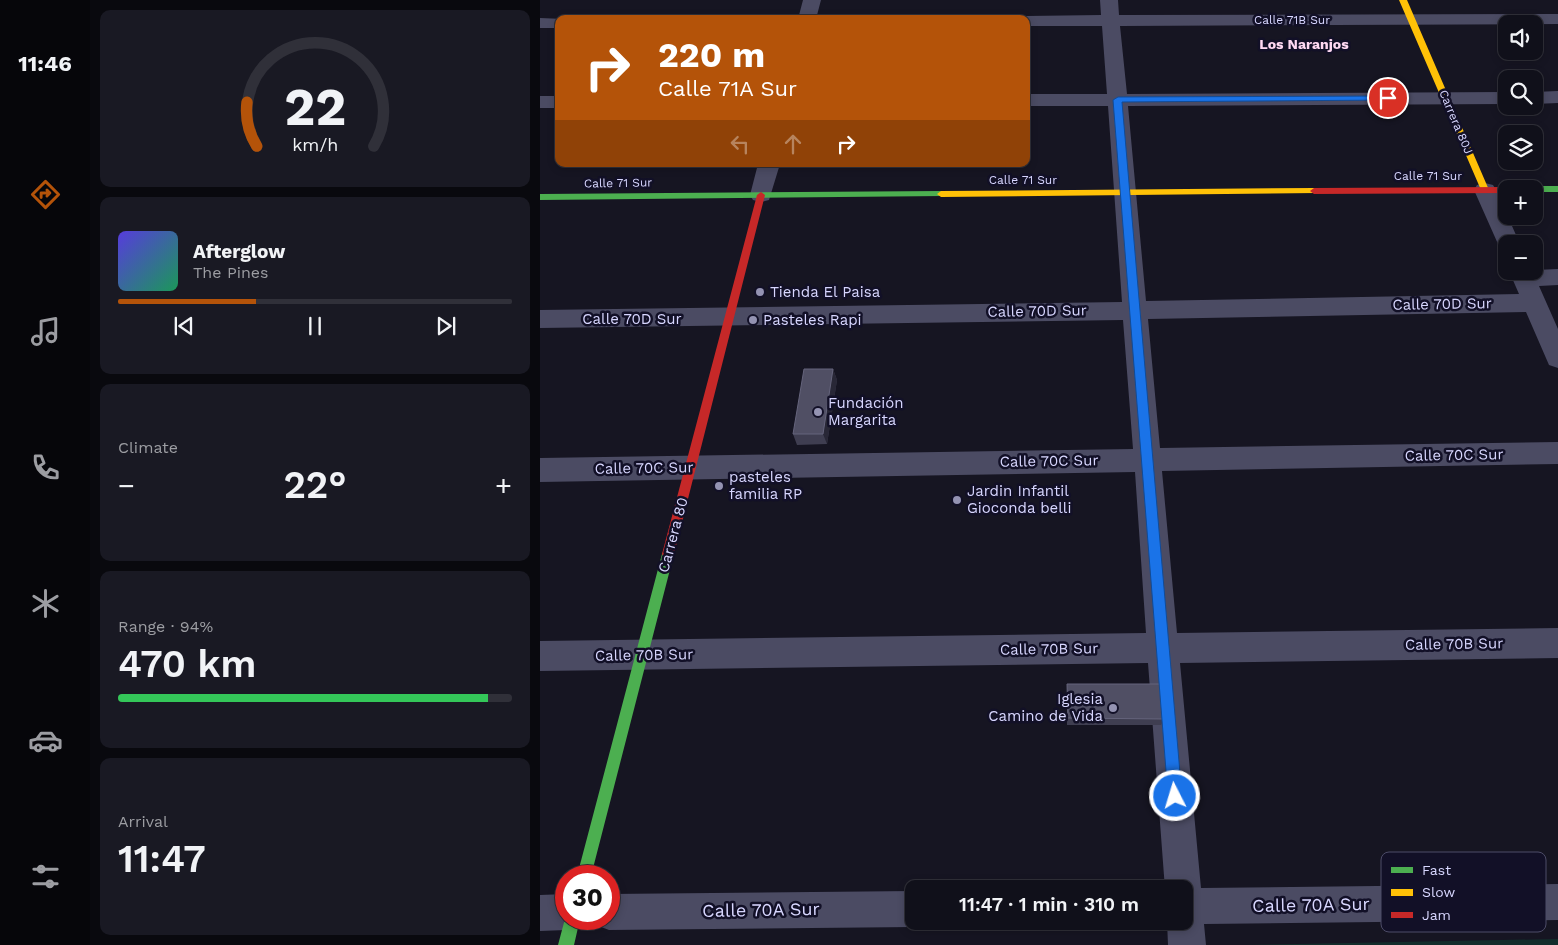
<!DOCTYPE html>
<meta charset="utf-8">
<style>
body{margin:0;font-family:"Work Sans",sans-serif;background:#191923;color:#f1f3f6;height:100vh;display:flex;flex-direction:column;font-size:19px;white-space:nowrap}
*{box-sizing:border-box;margin:0}
p{font-size:16px;color:#9c9da2}
.icon{flex:none;width:28px;height:28px;fill:none;stroke:currentColor;stroke-width:2;stroke-linecap:round;stroke-linejoin:round}
.map{position:relative;flex:1;overflow:hidden}
.side{display:flex;flex-direction:column;gap:10px;padding:10px;background:#09090e;width:450px}
.side>*{flex:none}
.hud{position:absolute;left:15px;top:15px;width:475px;height:152px;border-radius:10px;box-shadow:0 2px 8px #0003,0 0 0 1px #303039;background:#b45309;color:#fff;overflow:hidden}
.fabs{position:absolute;left:958px;top:15px;display:grid;gap:10px}
.fabs a{display:grid;place-items:center;width:45px;height:45px;border-radius:10px;background:#10101a;box-shadow:0 2px 8px #0003,0 0 0 1px #303039;font-size:25px}
.speed{position:absolute;left:15px;top:865px;display:flex;gap:10px;font-size:25px;font-weight:700;text-align:center}
.speed>*{display:grid;place-content:center;width:65px;height:65px;border-radius:50%;background:#10101a;box-shadow:0 2px 8px #0003,0 0 0 1px #303039;line-height:1}
.speed .limit{border:8px solid #d22;background:#fff;color:#111}
.pin{position:absolute;display:grid;place-items:center;width:42px;height:42px;color:#fff;margin:-21px;border:2px solid #fff;border-radius:50%;box-shadow:0 1px 5px #0007}
.me{position:absolute;width:55px;margin:-28px;rotate:355deg;stroke-linejoin:round;filter:drop-shadow(0 0 4px #0008)}
.turn{display:flex;align-items:center;gap:18px;height:105px;padding:0 20px;font-size:22px}
.turn .icon{width:65px;height:65px;stroke-width:2.5}
.turn b{display:block;font-size:35px;line-height:42px}
.lanes{display:flex;align-items:center;height:48px;padding:0 20px;background:#0003;justify-content:center;gap:25px;direction:ltr}
.lanes .off{opacity:.35}
.big{font-size:38px;font-weight:600;line-height:1.1}
.side .widget{flex:1;display:flex;flex-direction:column;justify-content:center;gap:8px;min-width:0;padding:0 18px;border-radius:10px;background:#191923}
.side .dial{align-items:center;gap:0}
.dial svg{height:130px;overflow:visible;fill:none;stroke:#303039;stroke-width:7;stroke-linecap:round;text-anchor:middle}
.dial text{fill:#f1f3f6;stroke:none}
.song{display:flex;align-items:center;gap:15px}
.cover{width:60px;height:60px;border-radius:8px;background:linear-gradient(135deg,hsl(250 70% 55%),hsl(150 70% 35%))}
.played{height:5px;border-radius:2px;background:linear-gradient(90deg,#b45309 35%,#303039 35%)}
.keys{display:flex;justify-content:space-around;direction:ltr}
.heat{display:flex;justify-content:space-between;align-items:center;font-size:28px;direction:ltr}
.charge{height:8px;border-radius:4px;background:linear-gradient(90deg,#34c759 94%,#303039 0)}
.trip{position:absolute;left:365px;top:880px;width:288px;height:50px;border-radius:10px;background:#10101a;box-shadow:0 2px 8px #0003,0 0 0 1px #303039;font-weight:600;line-height:50px;text-align:center}
main{display:flex;flex:1;min-height:0}
.menu{display:flex;flex-direction:column;width:90px;justify-content:space-around;align-items:center;background:#06060a;color:#9c9da2}
.menu .icon{width:35px;height:35px}
.menu .current{color:#b45309}
.menu b{font-size:22px;color:#f1f3f6}
.map>svg:first-child{display:block}
.green{fill:#132d2c}
.lines{fill:none;stroke-linecap:round;stroke-linejoin:round}
.street{fill:#4b4b63;fill-rule:evenodd}
.fast{fill:#4caf50;fill-rule:evenodd}
.slow{fill:#ffc107;fill-rule:evenodd}
.jam{fill:#c62828;fill-rule:evenodd}
.wall{fill:#3f3e51}
.shaded-wall{fill:#282736}
.building{fill:#504f64;stroke:#65647c}
.route{fill:#1a73e8;stroke:#114b97}
.poi-dot{fill:#9493b2;stroke:#121027;stroke-width:2}
.labels{text-anchor:middle;stroke-width:5;stroke-linejoin:round;paint-order:stroke}
.far-street-label{font-size:12px;fill:#d8d7ff;stroke:#121027}
.far-neighbourhood-label{font-size:14px;font-weight:bold;fill:#ffd9f3;stroke:#121027}
.poi-label{font-size:15px;fill:#d8d7ff;stroke:#121027;text-anchor:start}
.street-label{font-size:15px;fill:#d8d7ff;stroke:#121027}
.near-street-label{font-size:18px;fill:#d8d7ff;stroke:#121027}
.key{fill:#121027;stroke:#4d4c68;stroke-width:1}
.key-label{font-size:14px;fill:#d8d7ff}
</style>
<main>
<nav class="menu">
<b>11:46</b>
<svg class="icon current" aria-label="directions" viewBox="0 0 24 24"><path d="M12 3l9 9-9 9-9-9zM9 14v-3h6M13 9l2 2-2 2"/></svg>
<svg class="icon" aria-label="music" viewBox="0 0 24 24"><path d="M9 18V5l10-2v13"/><circle cx="6" cy="18" r="3"/><circle cx="16" cy="16" r="3"/></svg>
<svg class="icon" aria-label="phone" viewBox="0 0 24 24"><path d="M5 4h4l2 5-3 2q2 4 5 5l2-3 5 2v4C11 20 4 13 5 4z"/></svg>
<svg class="icon" aria-label="climate" viewBox="0 0 24 24"><path d="M12 3v18M4 7l16 10M4 17L20 7"/></svg>
<svg class="icon" aria-label="car" viewBox="0 0 24 24"><path d="M5 17H2v-5l4-1 3-4h7l3 4 3 1v5h-3M9 17h6M6 11h13"/><circle cx="7" cy="17" r="2"/><circle cx="17" cy="17" r="2"/></svg>
<svg class="icon" aria-label="filters" viewBox="0 0 24 24"><path d="M4 7h16M4 17h16"/><circle cx="9" cy="7" r="2"/><circle cx="15" cy="17" r="2"/></svg>
</nav>
<section class="side">
<div class="widget dial"><svg viewBox="0 0 100 80">
<path d="M14 69A42 42 0 1 1 86 69"/>
<path d="M14 69A42 42 0 0 1 8 42" stroke="#b45309"/>
<text x="50" y="56" font-size="32" font-weight="700">22</text>
<text x="50" y="72" font-size="11">km/h</text>
</svg></div>
<div class="widget">
<div class="song"><i class="cover"></i><div><b>Afterglow</b><p>The Pines</p></div></div>
<div class="played"></div>
<div class="keys"><svg class="icon" aria-label="previous" viewBox="0 0 24 24"><path d="M18 5L8 12l10 7zM5 5v14"/></svg><svg class="icon" aria-label="pause" viewBox="0 0 24 24"><path d="M8 5v14M16 5v14"/></svg><svg class="icon" aria-label="next" viewBox="0 0 24 24"><path d="M6 5l10 7-10 7zM19 5v14"/></svg></div>
</div>
<div class="widget"><p>Climate</p>
<div class="heat"><a>−</a><b class="big">22°</b><a>+</a></div>
</div>
<div class="widget"><p>Range · 94%</p><b class="big">470 km</b><div class="charge"></div></div>
<div class="widget"><p>Arrival</p><b class="big">11:47</b></div>
</section>
<div class="map">
<svg width="1018" height="945" viewBox="0 0 1018 945">
<rect width="100%" height="100%" fill="#161522"/>
<path class="green" d="M1018,939V945H704Z"/>
<g class="lines">
<path class="street" d="M263,0H281L276,19H258Z
M560,0H578L579,15L1018,14V24L580,26L587,94L966,92V104L588,106L606,301L979,294L969,271L1018,269V285L999,286L1018,329V368L1009,365L986,312L608,319L620,448L1018,442V464L622,471L637,633L1018,628V658L640,663L661,888L1018,884V920L664,924L666,945H628L627,921H644V889H625L608,663L0,671V641L606,633L595,472L0,482V458L593,449L583,320L0,328V310L582,302L568,106H486V94H567L562,26H486V19H478L486,16L561,15Z
M0,18L24,19H19V28H0Z
M1018,91V103L994,104V92Z
M0,96H19V108H0Z
M218,164H240L229,200L221,202L213,200L210,195Z
M945,183L953,185L956,190L980,244H966V251L961,250L958,244L934,190L937,185Z
M374,891V921H387L374,927L69,930L56,925L53,919H69V894Z
M26,894V919H42L39,925L26,930L0,931V895Z"/>
<path class="fast" d="M994,186H1018V192H994V189H990Z
M401,191L405,194L404,196L0,200V194Z
M128,549L132,550L134,554L51,876H37L122,554L124,550Z
M26,915V919H40L34,945H18Z"/>
<path class="slow" d="M859,0H867L949,190L948,192L945,193L941,190Z
M774,188L777,189V193L401,197L397,194L401,191Z"/>
<path class="jam" d="M966,187L970,189H966V193L774,194L770,191L774,188Z
M221,192L225,195L134,554L132,558L128,559L124,558L122,554L217,195Z"/>
</g>
<path class="wall" d="M293,369L297,380L287,444L257,445L253,434Z
M527,684L624,719L621,725H527Z"/>
<path class="shaded-wall" d="M293,369L297,380L287,444L283,434Z"/>
<path class="building" d="M264,369H293L283,434H253Z
M527,684H622L624,719L528,718Z"/>
<path class="route" d="M848,96H851V100L582,102L642,796L640,801L635,803L630,801L628,796L573,100L578,97Z"/>
<g class="poi-dot">
<circle cx="220" cy="292" r="5"/>
<circle cx="213" cy="320" r="5"/>
<circle cx="278" cy="412" r="5"/>
<circle cx="179" cy="486" r="5"/>
<circle cx="417" cy="500" r="5"/>
<circle cx="573" cy="708" r="5"/>
</g>
<g class="labels">
<g class="far-street-label">
<text x="752" y="24">Calle 71B Sur</text>
<text transform="translate(916 122) rotate(67)" y="4">Carrera 80J</text>
<text x="888" y="180">Calle 71 Sur</text>
<text x="483" y="184">Calle 71 Sur</text>
<text transform="translate(78 183) rotate(-1)" y="4">Calle 71 Sur</text>
</g>
<g class="far-neighbourhood-label">
<text x="764" y="49">Los Naranjos</text>
</g>
<g class="poi-label">
<text x="230" y="297">Tienda El Paisa</text>
<text x="223" y="325">Pasteles Rapi</text>
<text x="288" y="408">Fundación<tspan x="288" dy="17">Margarita</tspan></text>
<text x="189" y="482">pasteles<tspan x="189" dy="17">familia RP</tspan></text>
<text x="427" y="496">Jardin Infantil<tspan x="427" dy="17">Gioconda belli</tspan></text>
<text x="563" y="704" text-anchor="end">Iglesia<tspan x="563" dy="17">Camino de Vida</tspan></text>
</g>
<g class="street-label">
<text transform="translate(902 304) rotate(-1)" y="5">Calle 70D Sur</text>
<text transform="translate(497 311) rotate(-1)" y="5">Calle 70D Sur</text>
<text x="92" y="324">Calle 70D Sur</text>
<text transform="translate(914 455) rotate(-1)" y="5">Calle 70C Sur</text>
<text transform="translate(509 461) rotate(-1)" y="5">Calle 70C Sur</text>
<text transform="translate(104 468) rotate(-1)" y="5">Calle 70C Sur</text>
<text transform="translate(133 535) rotate(-75)" y="5">Carrera 80</text>
<text transform="translate(914 644) rotate(-1)" y="5">Calle 70B Sur</text>
<text transform="translate(509 649) rotate(-1)" y="5">Calle 70B Sur</text>
<text transform="translate(104 655) rotate(-1)" y="5">Calle 70B Sur</text>
</g>
<g class="near-street-label">
<text transform="translate(771 905) rotate(-1)" y="6">Calle 70A Sur</text>
<text transform="translate(221 910) rotate(-1)" y="6">Calle 70A Sur</text>
</g>
</g>
<rect x="841" y="852" width="165" height="80" rx="8" class="key"/>
<rect x="851" y="867" width="22" height="6" fill="#4caf50"/>
<rect x="851" y="889" width="22" height="7" fill="#ffc107"/>
<rect x="851" y="912" width="22" height="6" fill="#c62828"/>
<g class="key-label">
<text x="882" y="875">Fast</text>
<text x="882" y="897">Slow</text>
<text x="882" y="920">Jam</text>
</g>
</svg>
<div class="fabs">
<a><svg class="icon" aria-label="sound" viewBox="0 0 24 24"><path d="M4 9h4l5-4v14l-5-4H4zM17 9q2 3 0 6"/></svg></a>
<a><svg class="icon" aria-label="search" viewBox="0 0 24 24"><circle cx="10" cy="10" r="6"/><path d="M15 15l6 6"/></svg></a>
<a><svg class="icon" aria-label="layers" viewBox="0 0 24 24"><path d="M12 4l9 5-9 5-9-5zM3 14l9 5 9-5"/></svg></a>
<a>+</a>
<a>−</a>
</div>
<div class="speed"><div class="limit">30</div></div>
<div class="pin" style="left:848px;top:98px;background:#d93025"><svg class="icon" aria-label="arrive" viewBox="0 0 24 24"><path d="M6 21V4h12l-3 4 3 4H6"/></svg></div>
<svg class="me" style="left:635px;top:796px" viewBox="-20 -20 40 40"><circle r="17" fill="#1a73e8" stroke="#fff" stroke-width="3"/><path d="M0-11L8 9 0 5-8 9z" fill="#fff"/></svg>
<div class="trip">11:47 · 1 min · 310 m</div>
<div class="hud">
<div class="turn"><svg class="icon" aria-label="right" viewBox="0 0 24 24"><path d="M7 20v-9h11M14 6l5 5-5 5"/></svg><div><b>220 m</b>Calle 71A Sur</div></div>
<div class="lanes"><svg class="icon off" aria-label="left" viewBox="0 0 24 24"><path d="M17 20v-9H6M10 6l-5 5 5 5"/></svg><svg class="icon off" aria-label="ahead" viewBox="0 0 24 24"><path d="M12 20V5M6 11l6-6 6 6"/></svg><svg class="icon" aria-label="right" viewBox="0 0 24 24"><path d="M7 20v-9h11M14 6l5 5-5 5"/></svg></div>
</div>
</div>
</main>
